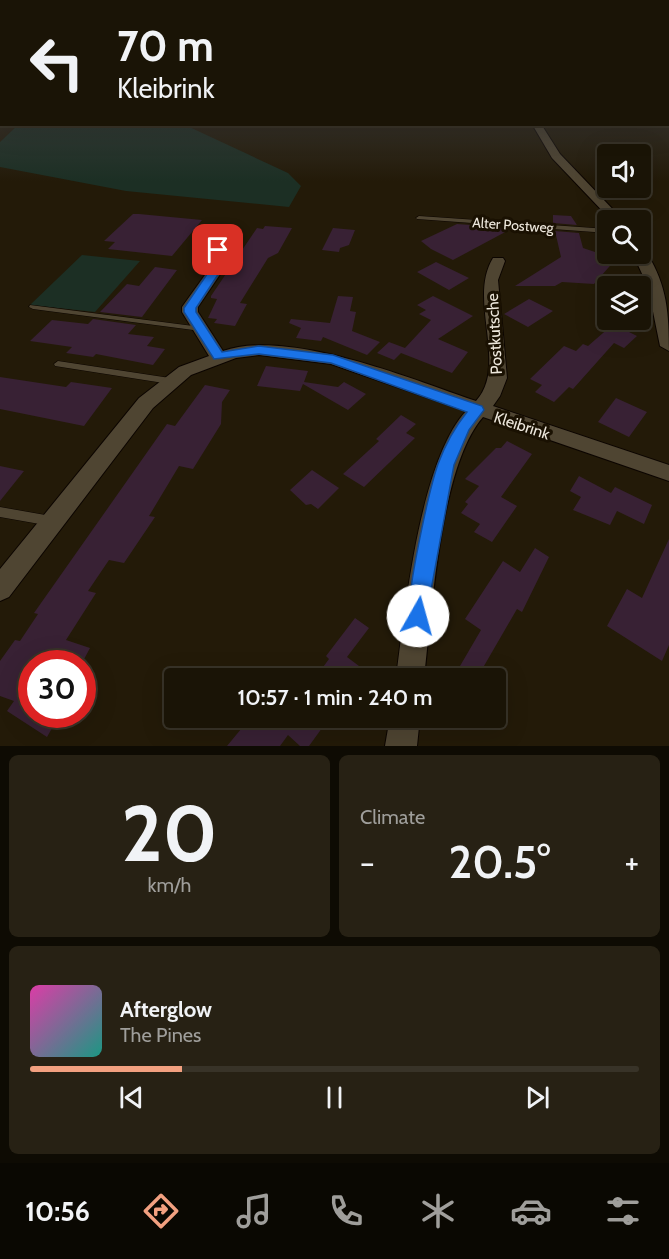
<!DOCTYPE html>
<meta charset="utf-8">
<style>
body{margin:0;font-family:Cabin,sans-serif;background:#272114;color:#f1f3f6;height:100vh;display:flex;flex-direction:column;font-size:22px;white-space:nowrap}
*{box-sizing:border-box;margin:0}
p{font-size:20px;color:#9f9e9b}
.icon{flex:none;width:33px;height:33px;fill:none;stroke:currentColor;stroke-width:2;stroke-linecap:round;stroke-linejoin:round}
.map{position:relative;height:746px;overflow:hidden}
.side{display:flex;flex-direction:column;gap:9px;padding:9px;background:#0e0b03;flex:1}
.side>*{flex:none}
.banner{position:absolute;left:0px;top:0px;width:669px;height:126px;box-shadow:0 6px 24px #0002,0 0 0 2px #383328;background:#1a1406;color:#f1f3f6;overflow:hidden}
.controls{position:absolute;left:597px;top:144px;display:grid;gap:12px}
.controls a{display:grid;place-items:center;width:54px;height:54px;border-radius:6px;background:#1a1406;box-shadow:0 6px 24px #0002,0 0 0 2px #383328;font-size:30px}
.speed{position:absolute;left:18px;top:650px;display:flex;gap:12px;font-size:30px;font-weight:700;text-align:center}
.speed>*{display:grid;place-content:center;width:78px;height:78px;border-radius:50%;background:#1a1406;box-shadow:0 6px 24px #0002,0 0 0 2px #383328;line-height:1}
.speed .limit{border:9px solid #d22;background:#fff;color:#111}
.pin{position:absolute;display:grid;place-items:center;width:51px;height:51px;color:#fff;margin:-26px;border-radius:12px;box-shadow:0 3px 9px #0006}
.me{position:absolute;width:66px;margin:-33px;rotate:7deg;stroke-linejoin:round;filter:drop-shadow(0 0 4px #0008)}
.turn{display:flex;align-items:center;gap:21px;height:126px;padding:0 18px;font-size:27px}
.turn .icon{width:78px;height:78px;stroke-width:2.5}
.turn b{display:block;font-size:42px;line-height:51px}
.big{font-size:45px;font-weight:600;line-height:1.1}
.side .widget{flex:1;display:flex;flex-direction:column;justify-content:center;gap:9px;min-width:0;padding:0 21px;border-radius:9px;background:#272114}
.side .dial{align-items:center;gap:0}
.dial b{font-size:78px;line-height:1}
.song{display:flex;align-items:center;gap:18px}
.cover{width:72px;height:72px;border-radius:9px;background:linear-gradient(135deg,hsl(320 70% 55%),hsl(170 70% 35%))}
.played{height:6px;border-radius:3px;background:linear-gradient(90deg,#f2a080 25%,#383328 25%)}
.keys{display:flex;justify-content:space-around;direction:ltr}
.heat{display:flex;justify-content:space-between;align-items:center;font-size:33px;direction:ltr}
.side .tiles{flex:1;display:grid;gap:9px;grid-template-columns:1fr 1fr}
.widget:last-child{grid-column:span 2}
.trip{position:absolute;left:164px;top:668px;width:342px;height:60px;border-radius:6px;background:#1a1406;box-shadow:0 6px 24px #0002,0 0 0 2px #383328;font-weight:600;line-height:60px;text-align:center}
.menu{display:flex;height:96px;justify-content:space-around;align-items:center;background:#0a0802;color:#9f9e9b}
.menu .icon{width:42px;height:42px}
.menu .selected{color:#f2a080}
.menu b{font-size:27px;color:#f1f3f6}
.map>svg:first-child{display:block}
.green{fill:#1c2f24}
.building{fill:#382134}
.lines{fill:none;stroke-linecap:round;stroke-linejoin:round}
.lane-casing{stroke:#0c0500;stroke-width:1}
.street-casing{stroke:#0c0500;stroke-width:2}
.lane{fill:#4f4532;fill-rule:evenodd}
.street{fill:#4f4532;fill-rule:evenodd}
.route{fill:#1a73e8;stroke:#114b97;stroke-width:1.5}
.labels{text-anchor:middle;stroke-width:6;stroke-linejoin:round;paint-order:stroke}
.far-street-label{font-size:14px;fill:#ede7dc;stroke:#1a1102}
.street-label{font-size:16px;fill:#ede7dc;stroke:#1a1102}
</style>
<div class="map">
<svg width="669" height="746" viewBox="0 0 669 746">
<rect width="100%" height="100%" fill="#231a08"/>
<path class="green" d="M18,125H185L288,173L301,186L289,207L126,191L0,167V142Z
M82,255L140,261L95,312L30,305Z"/>
<path class="building" d="M133,214H139L202,220L172,256L108,249L115,242L104,241Z
M553,215L571,216L577,225L553,223Z
M457,224L498,227L509,230L453,260L431,249L421,241Z
M265,226L292,228L278,253L268,258L240,303L247,304L235,326L214,323L217,319L208,318L217,299L211,298V296L257,228L263,229Z
M333,228L355,230L349,245L340,248L339,252L322,250Z
M555,231L579,233L583,248L616,259L594,284L562,282L555,286H515L561,257Z
M436,262L469,278L449,290L417,272Z
M155,267L177,270L142,317L100,312L127,284L139,286Z
M338,296L353,297L350,311L356,312L352,331L380,342L367,355L323,337L321,341L296,338L301,328L289,323L291,319L330,323Z
M433,296L473,316L438,339L468,352L452,373L401,353L394,360L377,353L389,342L405,348L431,320L419,314L426,310L417,305Z
M529,299L553,311L528,327L504,314Z
M93,319L136,325L128,334L154,337L147,346L165,349L153,365L96,354L93,357L66,353L72,347L30,341L52,320L88,324Z
M618,320H635L627,331L637,336L624,348L614,343L573,389L569,387L554,402L535,392L542,385L530,379L564,346L576,351L583,344L588,346Z
M266,366L308,371L304,382L338,387L344,382L366,394L348,410L303,384L300,391L257,386Z
M0,377L66,387L71,382L112,388L84,426L0,409Z
M205,385L230,390L222,402L221,424L193,469L179,466L149,516L155,517L124,563L109,560L88,591L96,593L66,640L90,648L82,663H32V714H60L47,737L7,711L14,701L0,696V661L15,640L20,641L38,614L34,613L167,424L175,426Z
M616,398L647,412L629,437L598,422Z
M401,415L416,424L406,433L415,438L364,487L343,474L379,441L376,439Z
M507,441L532,454L501,497L517,506L492,542L474,532L480,524L461,513L468,504L465,502L479,486L465,479L496,448H501Z
M0,466L24,471L0,501Z
M312,470L339,488L318,509L311,504L306,505L290,490Z
M579,476L611,493L615,487L652,505L644,524L617,511L610,525L573,510L581,497L570,491Z
M669,539V645L662,661L607,626L627,589L642,598Z
M535,548L549,557L522,612L517,609L477,678H453L481,630L465,619L503,561L520,572Z
M355,618L369,628L347,657L375,678H315L329,659L326,656Z
M251,717H263L271,725L273,722L268,717H330L309,746H300L288,735L280,746H227Z"/>
<g class="lines">
<defs>
<path id="lane" d="M419,216L608,229V233L417,219L416,218Z
M30,305L201,327L205,329L201,331L33,309L29,307Z
M58,361L170,378L175,381L170,384L55,366L54,364Z
M0,507L51,516L55,518L57,521L55,524L51,526L0,517Z"/>
<path id="street" d="M532,124H541L560,154L623,220H611L552,158Z
M218,246L223,247L229,261L198,307V312L223,351C288,328 412,379 476,401C509,365 467,300 493,258H503L505,261L498,280L507,378L500,396L493,406L669,465V481L483,417C440,466 432,611 424,678H396C405,609 420,461 466,411L331,364L259,355L236,358L191,375L153,408L9,597L0,601V569L139,398L179,367L209,356L182,312V307L215,261L211,250Z
M640,249L645,250C667,284 669,312 669,351L660,346L648,287L633,254H640Z
M390,717H420L417,746H385Z"/>
</defs>
<use href="#lane" class="lane-casing"/>
<use href="#street" class="street-casing"/>
<use href="#lane" class="lane"/>
<use href="#street" class="street"/>
</g>
<linearGradient id="sky" x2="0" y2="1"><stop stop-color="#130e04"/><stop offset="0.43" stop-color="#3f3e3d"/><stop offset="1" stop-color="#3f3e3d" stop-opacity="0"/></linearGradient>
<rect width="669" height="181" fill="url(#sky)"/>
<path class="route" d="M218,247L224,250L227,261L196,308V312L222,352L259,346L333,355L482,406L484,410L469,430L454,465L425,623L418,626L410,623C403,605 430,487 438,464C445,445 455,427 467,412L331,363L259,354L214,359L184,312V308L216,261L213,250Z"/>
<g class="labels">
<g class="far-street-label">
<text transform="translate(513 225) rotate(4)" y="5">Alter Postweg</text>
</g>
<g class="street-label">
<text transform="translate(494 334) rotate(-93)" y="6">Postkutsche</text>
<text transform="translate(522 425) rotate(18)" y="6">Kleibrink</text>
</g>
</g>
</svg>
<div class="controls">
<a><svg class="icon" aria-label="sound" viewBox="0 0 24 24"><path d="M4 9h4l5-4v14l-5-4H4zM17 9q2 3 0 6"/></svg></a>
<a><svg class="icon" aria-label="search" viewBox="0 0 24 24"><circle cx="10" cy="10" r="6"/><path d="M15 15l6 6"/></svg></a>
<a><svg class="icon" aria-label="layers" viewBox="0 0 24 24"><path d="M12 4l9 5-9 5-9-5zM3 14l9 5 9-5"/></svg></a>
</div>
<div class="speed"><div class="limit">30</div></div>
<div class="pin" style="left:218px;top:250px;background:#d93025"><svg class="icon" aria-label="arrive" viewBox="0 0 24 24"><path d="M6 21V4h12l-3 4 3 4H6"/></svg></div>
<svg class="me" style="left:418px;top:616px" viewBox="-20 -20 40 40"><circle r="19" fill="#fff"/><path d="M0-13L10 11 0 6-10 11z" fill="#1a73e8"/></svg>
<div class="trip">10:57 · 1 min · 240 m</div>
<div class="banner">
<div class="turn"><svg class="icon" aria-label="left" viewBox="0 0 24 24"><path d="M17 20v-9H6M10 6l-5 5 5 5"/></svg><div><b>70 m</b>Kleibrink</div></div>
</div>
</div>
<section class="side">
<div class="tiles">
<div class="widget dial"><b>20</b><p>km/h</p></div>
<div class="widget"><p>Climate</p>
<div class="heat"><a>−</a><b class="big">20.5°</b><a>+</a></div>
</div>
<div class="widget">
<div class="song"><i class="cover"></i><div><b>Afterglow</b><p>The Pines</p></div></div>
<div class="played"></div>
<div class="keys"><svg class="icon" aria-label="previous" viewBox="0 0 24 24"><path d="M18 5L8 12l10 7zM5 5v14"/></svg><svg class="icon" aria-label="pause" viewBox="0 0 24 24"><path d="M8 5v14M16 5v14"/></svg><svg class="icon" aria-label="next" viewBox="0 0 24 24"><path d="M6 5l10 7-10 7zM19 5v14"/></svg></div>
</div>
</div>
</section>
<nav class="menu">
<b>10:56</b>
<svg class="icon selected" aria-label="directions" viewBox="0 0 24 24"><path d="M12 3l9 9-9 9-9-9zM9 14v-3h6M13 9l2 2-2 2"/></svg>
<svg class="icon" aria-label="music" viewBox="0 0 24 24"><path d="M9 18V5l10-2v13"/><circle cx="6" cy="18" r="3"/><circle cx="16" cy="16" r="3"/></svg>
<svg class="icon" aria-label="phone" viewBox="0 0 24 24"><path d="M5 4h4l2 5-3 2q2 4 5 5l2-3 5 2v4C11 20 4 13 5 4z"/></svg>
<svg class="icon" aria-label="climate" viewBox="0 0 24 24"><path d="M12 3v18M4 7l16 10M4 17L20 7"/></svg>
<svg class="icon" aria-label="car" viewBox="0 0 24 24"><path d="M5 17H2v-5l4-1 3-4h7l3 4 3 1v5h-3M9 17h6M6 11h13"/><circle cx="7" cy="17" r="2"/><circle cx="17" cy="17" r="2"/></svg>
<svg class="icon" aria-label="filters" viewBox="0 0 24 24"><path d="M4 7h16M4 17h16"/><circle cx="9" cy="7" r="2"/><circle cx="15" cy="17" r="2"/></svg>
</nav>
